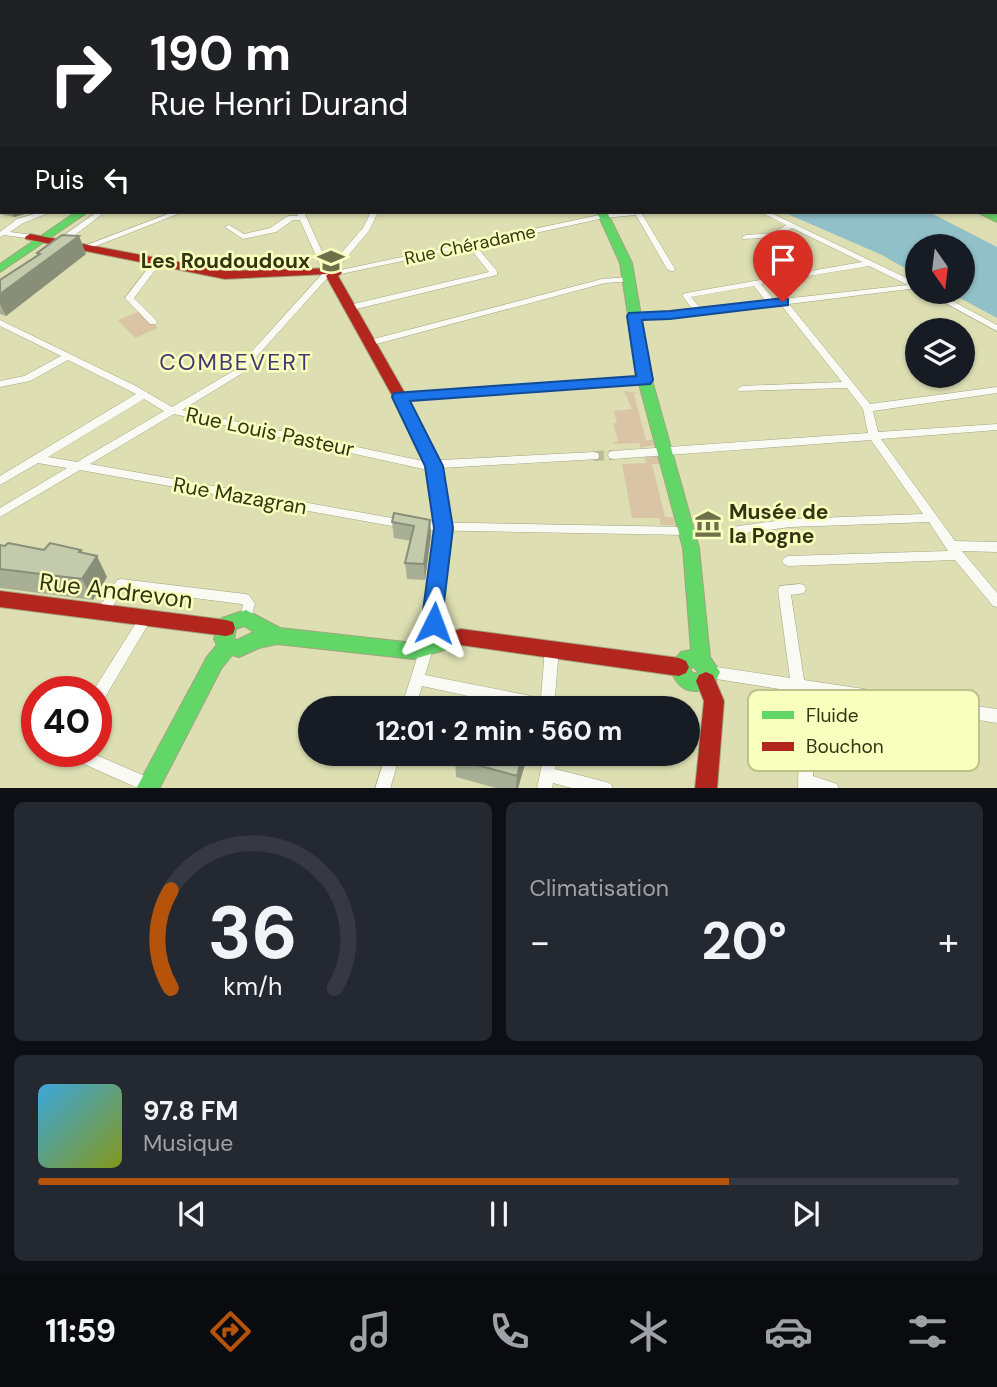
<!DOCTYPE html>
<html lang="fr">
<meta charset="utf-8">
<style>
body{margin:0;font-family:"DM Sans",sans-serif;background:#242831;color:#f1f3f6;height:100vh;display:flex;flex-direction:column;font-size:26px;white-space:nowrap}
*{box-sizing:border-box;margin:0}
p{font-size:23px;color:#9ea1a6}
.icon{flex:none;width:38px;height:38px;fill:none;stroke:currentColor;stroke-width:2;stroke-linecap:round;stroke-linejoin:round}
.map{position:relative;height:788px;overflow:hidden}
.details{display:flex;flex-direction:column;gap:14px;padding:14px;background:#0d0f14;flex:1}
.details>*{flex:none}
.hud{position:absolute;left:0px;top:0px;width:998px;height:214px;box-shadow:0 2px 5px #0004;background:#202124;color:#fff;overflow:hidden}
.needle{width:46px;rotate:166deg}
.tools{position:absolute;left:905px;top:234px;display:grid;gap:14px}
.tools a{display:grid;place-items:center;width:70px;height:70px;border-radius:50%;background:#171b24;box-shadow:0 2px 5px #0004;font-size:35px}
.speed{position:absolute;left:21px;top:676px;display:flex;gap:14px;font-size:35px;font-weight:700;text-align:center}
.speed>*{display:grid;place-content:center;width:91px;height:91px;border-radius:50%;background:#171b24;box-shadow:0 2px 5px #0004;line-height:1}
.speed .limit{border:10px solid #d22;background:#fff;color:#111}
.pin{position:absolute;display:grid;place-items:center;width:60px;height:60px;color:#fff;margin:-72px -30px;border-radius:50% 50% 50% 0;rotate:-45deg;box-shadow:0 0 7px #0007}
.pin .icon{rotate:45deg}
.me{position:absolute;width:77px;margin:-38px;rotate:3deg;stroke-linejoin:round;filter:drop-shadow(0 0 5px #0008)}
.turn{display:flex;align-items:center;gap:24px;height:147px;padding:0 35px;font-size:32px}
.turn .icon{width:91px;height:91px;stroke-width:2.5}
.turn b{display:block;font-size:49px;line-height:60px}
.then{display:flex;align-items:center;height:66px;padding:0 35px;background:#0003;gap:14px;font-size:26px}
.big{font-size:52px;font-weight:700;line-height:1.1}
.details .tile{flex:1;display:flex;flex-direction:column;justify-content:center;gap:10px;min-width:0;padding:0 24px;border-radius:10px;background:#242831}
.details .dial{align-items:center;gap:0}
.dial svg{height:182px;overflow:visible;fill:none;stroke:#363941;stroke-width:7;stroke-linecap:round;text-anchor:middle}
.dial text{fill:#f1f3f6;stroke:none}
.song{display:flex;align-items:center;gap:21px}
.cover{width:84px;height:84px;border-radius:10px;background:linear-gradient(135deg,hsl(200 70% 55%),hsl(70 70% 35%))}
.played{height:7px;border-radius:4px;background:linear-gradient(90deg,#b45309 75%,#363941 75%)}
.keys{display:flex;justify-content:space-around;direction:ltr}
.heat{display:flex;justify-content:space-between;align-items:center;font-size:38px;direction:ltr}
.details .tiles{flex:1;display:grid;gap:14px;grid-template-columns:1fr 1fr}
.tile:last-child{grid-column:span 2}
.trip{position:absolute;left:298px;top:696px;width:402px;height:70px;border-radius:35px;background:#171b24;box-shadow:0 2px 5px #0004;font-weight:700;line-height:70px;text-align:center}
.menu{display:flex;height:112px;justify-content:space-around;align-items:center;background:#090b0e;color:#9ea1a6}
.menu .icon{width:49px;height:49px}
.menu .selected{color:#b45309}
.menu b{font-size:32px;color:#f1f3f6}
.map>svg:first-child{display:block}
.green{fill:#d9c5a5}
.water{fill:#91c0c9}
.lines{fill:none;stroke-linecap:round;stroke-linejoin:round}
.canal{fill:#91c0c9;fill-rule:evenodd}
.street-tunnel{stroke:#bbbd93;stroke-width:10;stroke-dasharray:10 5;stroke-linecap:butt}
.street-casing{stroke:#a2a480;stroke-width:1}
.fast-casing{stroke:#a2a480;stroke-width:2}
.jam-casing{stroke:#a2a480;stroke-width:2}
.street{fill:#fafaf4;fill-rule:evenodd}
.fast{fill:#63d668;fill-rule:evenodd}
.jam{fill:#b3261e;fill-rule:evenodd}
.wall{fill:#a9af94}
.shaded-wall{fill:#898e78}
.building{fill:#c4cbac;stroke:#898e78;stroke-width:2}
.route{fill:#1a73e8;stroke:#114b97;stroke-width:2}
.labels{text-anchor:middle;stroke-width:5;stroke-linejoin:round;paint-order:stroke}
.far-street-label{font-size:18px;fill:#333412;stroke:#f9ffbd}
.poi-label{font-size:21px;font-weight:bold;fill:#333412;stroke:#f9ffbd;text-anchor:end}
.street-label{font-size:21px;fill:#333412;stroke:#f9ffbd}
.neighbourhood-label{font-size:23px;letter-spacing:2px;fill:#443672;stroke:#f9ffbd}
.near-street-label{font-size:24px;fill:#333412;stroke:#f9ffbd}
.key{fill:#f9ffbd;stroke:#bec28a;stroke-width:2}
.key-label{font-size:19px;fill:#333412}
</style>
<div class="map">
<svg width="997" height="789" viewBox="0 0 997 789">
<rect width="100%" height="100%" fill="#dddfb3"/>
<path class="green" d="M140,311L158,328L135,338L118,320Z
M624,391L640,393L634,394L646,440H653L654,445L641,448L639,443L614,444V442L618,441L613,423H617L614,411L632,409Z
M658,456L660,464H652L665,517H673L675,525H661L659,518H632L622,464L646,463L644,457Z"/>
<path class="water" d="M783,212H929L997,247V318L949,292H962V247H917V275L882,255Z"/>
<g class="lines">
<path class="canal" d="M0,6H2V8H0Z"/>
<path class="street-tunnel" d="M594,456L613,455"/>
<defs>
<path id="street" d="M369,0H381L376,2H362Z
M996,14H997V16H996Z
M996,56L997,57V61L996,60Z
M0,102H2V106H0Z
M996,146H997V150H996Z
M41,212H51L23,223L10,232L33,235V239L4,235L0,237V232L17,219Z
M97,212H105L63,244H57V240Z
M173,212H183L91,248H88L84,246Z
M297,212H304L329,267L363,228L371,212H378L369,231L335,271C331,272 324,272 322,269L300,220H293L276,232L243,239L225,227L229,225L244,234L270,228L288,216H298Z
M623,212H643L642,214L675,269L674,271H671L667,269L636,215L604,218L476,246L497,271V275L348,311L345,310L344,308L345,306L489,272L469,247L336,275L332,273L336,271L604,214Z
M760,212H769L917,283V288L789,304L870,404L997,387V393L873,411L878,432L997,424V430L881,439L955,541L997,542V552L962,551L997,593V607L993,606L955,560L788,566L784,564L782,561L784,558L788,556L948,551L929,522L790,527L739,534L735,533L733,530L735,527L739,526L790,519L923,514L871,440L613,459L609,458L608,455L609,452L613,451L868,433L863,409L847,388L739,391L737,389L742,386L842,382L781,305L670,318L634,319L630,316L634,313L670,312L693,310L682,295L686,293L862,262L792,228L781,235L794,248L790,250L774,237L743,239L742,237L746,235L774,233L786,225ZM869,266L908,285L774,300L761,284ZM754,286L766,301L701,309L691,297Z
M155,259H161L162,261L134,298L156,320L157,322L156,324H150L125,298Z
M322,274H328L329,276L241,374L182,410L423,461L594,452L598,453L599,456L598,459L423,469L174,414L90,464L403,520L407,521L409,524L407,527L403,528L80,470L0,517V508L67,468L38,463L0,485V476L136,394L68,360L30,381L0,387V381L24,376L61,356L0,326V320L136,386L172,407L235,370ZM144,399L164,411L77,462L48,457Z
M629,277H632V281L605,283L369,346L365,343L366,341L602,279Z
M925,292H936L997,325V331Z
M645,377L648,378L650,380L648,382L400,400L395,397L400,394Z
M418,522L687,527L691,528L693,531L691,534L687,535L418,530L414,529L412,526L414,523Z
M121,579L245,594L249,595L255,604L250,622L246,623L242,622L240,618L243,605L241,604L124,589L106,617L102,618L98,617L96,613L98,609L117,580Z
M800,584L804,585L806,589L804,593L791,595L804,680L997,709V723L806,693L813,742V776L837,784L839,789H798L799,742L792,691L710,678L705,676L703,672L705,668L710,666L790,678L778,590L780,586Z
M145,614L149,615L151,619L149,623L101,704L96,705V691H93L141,615Z
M552,642L557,644L559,648L554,709H529L422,686L415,709H401L421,645L426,643L431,645L433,649L425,675L541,698L545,648L547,644Z
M64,751H87L154,780L156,785L155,789H140L66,756Z
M386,754H400L390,789H375Z
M539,754H553L556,764L555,769L606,782L611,784L613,789H575L553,783L552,789H537L542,764Z"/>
<path id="fast" d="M409,0H415L408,2Z
M996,54H997V58H996Z
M76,212H88L0,272V264Z
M597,212H607L632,263L652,380L699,548L710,657L720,672L713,687C689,696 678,690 669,667L681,652L691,650L683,548L638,380L620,263ZM692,667L695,668L699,674L693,673L690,669Z
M977,212H990L997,215V222Z
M439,491L445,493L447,497L451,528L442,611L447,632L461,629L468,631L470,637L468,643L414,659L277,644L259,648L239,657L232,655L221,669L159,789H136L207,657L217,645L214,639L222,618L246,610L280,628L414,643L430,638L424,611L435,528L431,497L433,493ZM244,626L254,632L237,640L234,639L236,629Z"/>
<path id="jam" d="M30,234L225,271L339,268L342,273L338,276L407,397L442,466L447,497L445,501L439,503L433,501L431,497L426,466L393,397L326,276L328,274L225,279L26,239L25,237Z
M0,591L226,620L233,622L235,628L233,634L226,636L0,607Z
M461,629L679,658L686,661L689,667L686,673L679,676L461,645L454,643L452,637L454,631Z
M706,672L713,675L724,701L717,789H695L704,701L696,681L699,675Z"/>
</defs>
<use href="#street" class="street-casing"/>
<use href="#fast" class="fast-casing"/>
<use href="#jam" class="jam-casing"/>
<use href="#street" class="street"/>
<use href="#fast" class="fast"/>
<use href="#jam" class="jam"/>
</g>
<path class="wall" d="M2,160V212H32L14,217L0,214V176Z
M79,236L86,254L6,316L0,314V280L38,255L37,253Z
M430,520L431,535L425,580L407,579L405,563L411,541L394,538L392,522Z
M0,545L82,553L107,577L93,600L0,588Z
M453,754H528L518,788H496L456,777L455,757Z"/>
<path class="shaded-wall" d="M12,212H32L14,217Z
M79,236L86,254L6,316L0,304V294Z
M430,520L431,535L425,580L424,564Z
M81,550L90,567L97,556L107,577L93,600L82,579L79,552Z
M523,754H528L518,788H516L517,776Z"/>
<path class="building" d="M2,160V198H0V161Z
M62,235L79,236L0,294V280L40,254L37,253Z
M394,513L430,520L424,564L405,563L414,526L392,522Z
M8,543L44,550L50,543L81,550L79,552L97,556L82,579L0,569V545L5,546Z
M456,754H523L517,776L455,759Z"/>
<path class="route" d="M783,298L788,299V305L670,319L642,320L653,380L650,384L410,401L443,466L453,528L443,611L445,623L442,629L434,632L427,629L423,611L434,528L425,466L392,397L394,393L636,376L627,316L629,313L670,311Z"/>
<defs>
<symbol id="school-bare" viewBox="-9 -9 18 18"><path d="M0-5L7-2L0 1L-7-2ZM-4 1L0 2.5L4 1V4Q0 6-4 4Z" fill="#6e704a" stroke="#f9ffbd" stroke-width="2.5" paint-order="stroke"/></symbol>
<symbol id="museum-bare" viewBox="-9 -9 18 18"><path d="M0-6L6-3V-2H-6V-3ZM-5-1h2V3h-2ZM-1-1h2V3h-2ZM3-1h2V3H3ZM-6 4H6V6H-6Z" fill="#6e704a" stroke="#f9ffbd" stroke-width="2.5" paint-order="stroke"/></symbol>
</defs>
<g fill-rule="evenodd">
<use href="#school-bare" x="312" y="242" width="38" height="38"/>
<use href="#museum-bare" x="689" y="505" width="38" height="38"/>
</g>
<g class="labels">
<g class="far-street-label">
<text transform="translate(470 245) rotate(-12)" y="6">Rue Chéradame</text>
</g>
<g class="poi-label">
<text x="310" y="268">Les Roudoudoux</text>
<text x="729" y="519" text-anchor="start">Musée de<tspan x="729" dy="24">la Pogne</tspan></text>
</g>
<g class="street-label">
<text transform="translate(270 432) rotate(12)" y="7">Rue Louis Pasteur</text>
<text transform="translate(240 496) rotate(10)" y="7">Rue Mazagran</text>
</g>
<g class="neighbourhood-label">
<text x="236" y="370">COMBEVERT</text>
</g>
<g class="near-street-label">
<text transform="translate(116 591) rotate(7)" y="8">Rue Andrevon</text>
</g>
</g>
<rect x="748" y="690" width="231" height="81" rx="10" class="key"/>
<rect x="762" y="711" width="32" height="8" fill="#63d668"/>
<rect x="762" y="742" width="32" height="9" fill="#b3261e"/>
<g class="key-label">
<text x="806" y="722">Fluide</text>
<text x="806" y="753">Bouchon</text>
</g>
</svg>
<div class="tools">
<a><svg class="needle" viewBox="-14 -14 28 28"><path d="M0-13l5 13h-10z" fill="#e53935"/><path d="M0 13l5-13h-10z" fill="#9ea1a6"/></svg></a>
<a><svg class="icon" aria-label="layers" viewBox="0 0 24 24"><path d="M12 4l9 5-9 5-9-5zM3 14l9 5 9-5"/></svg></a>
</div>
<div class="speed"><div class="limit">40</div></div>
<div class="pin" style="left:783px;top:302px;background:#d93025"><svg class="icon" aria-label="arrive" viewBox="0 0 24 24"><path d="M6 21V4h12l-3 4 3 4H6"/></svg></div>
<svg class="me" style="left:434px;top:623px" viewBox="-20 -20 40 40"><path d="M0-17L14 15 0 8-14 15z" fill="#1a73e8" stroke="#fff" stroke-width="4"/></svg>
<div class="trip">12:01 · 2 min · 560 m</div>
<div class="hud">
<div class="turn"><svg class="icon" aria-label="right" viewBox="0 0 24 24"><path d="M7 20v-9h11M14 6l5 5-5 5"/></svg><div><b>190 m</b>Rue Henri Durand</div></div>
<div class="then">Puis<svg class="icon" aria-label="left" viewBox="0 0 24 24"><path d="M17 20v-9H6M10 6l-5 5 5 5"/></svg></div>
</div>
</div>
<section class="details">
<div class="tiles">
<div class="tile dial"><svg viewBox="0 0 100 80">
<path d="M14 69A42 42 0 1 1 86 69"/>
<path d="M14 69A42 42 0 0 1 14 26" stroke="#b45309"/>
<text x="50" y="56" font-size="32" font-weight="700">36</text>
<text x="50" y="72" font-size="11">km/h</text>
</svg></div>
<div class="tile"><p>Climatisation</p>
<div class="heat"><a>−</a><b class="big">20°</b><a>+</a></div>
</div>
<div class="tile">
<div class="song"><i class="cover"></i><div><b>97.8 FM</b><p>Musique</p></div></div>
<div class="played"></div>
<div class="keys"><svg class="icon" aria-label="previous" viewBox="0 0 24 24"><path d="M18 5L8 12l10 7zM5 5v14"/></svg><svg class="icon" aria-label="pause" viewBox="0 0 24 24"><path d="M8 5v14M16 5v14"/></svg><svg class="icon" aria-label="next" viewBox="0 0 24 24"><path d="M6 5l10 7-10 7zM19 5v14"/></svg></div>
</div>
</div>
</section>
<nav class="menu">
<b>11:59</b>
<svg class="icon selected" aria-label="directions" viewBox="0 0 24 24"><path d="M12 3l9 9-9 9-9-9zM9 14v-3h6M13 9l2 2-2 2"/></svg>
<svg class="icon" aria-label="music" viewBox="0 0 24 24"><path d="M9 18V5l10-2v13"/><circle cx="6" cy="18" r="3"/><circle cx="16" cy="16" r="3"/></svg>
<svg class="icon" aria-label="phone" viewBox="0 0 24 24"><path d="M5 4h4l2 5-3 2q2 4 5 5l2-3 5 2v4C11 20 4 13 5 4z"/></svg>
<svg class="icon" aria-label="climate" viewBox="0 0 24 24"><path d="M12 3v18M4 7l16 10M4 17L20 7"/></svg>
<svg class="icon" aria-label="car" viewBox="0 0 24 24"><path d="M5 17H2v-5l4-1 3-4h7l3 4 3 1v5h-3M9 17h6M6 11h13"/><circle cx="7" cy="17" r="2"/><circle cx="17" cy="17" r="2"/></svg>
<svg class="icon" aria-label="filters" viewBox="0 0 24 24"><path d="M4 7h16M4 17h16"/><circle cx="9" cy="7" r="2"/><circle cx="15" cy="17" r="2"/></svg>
</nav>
